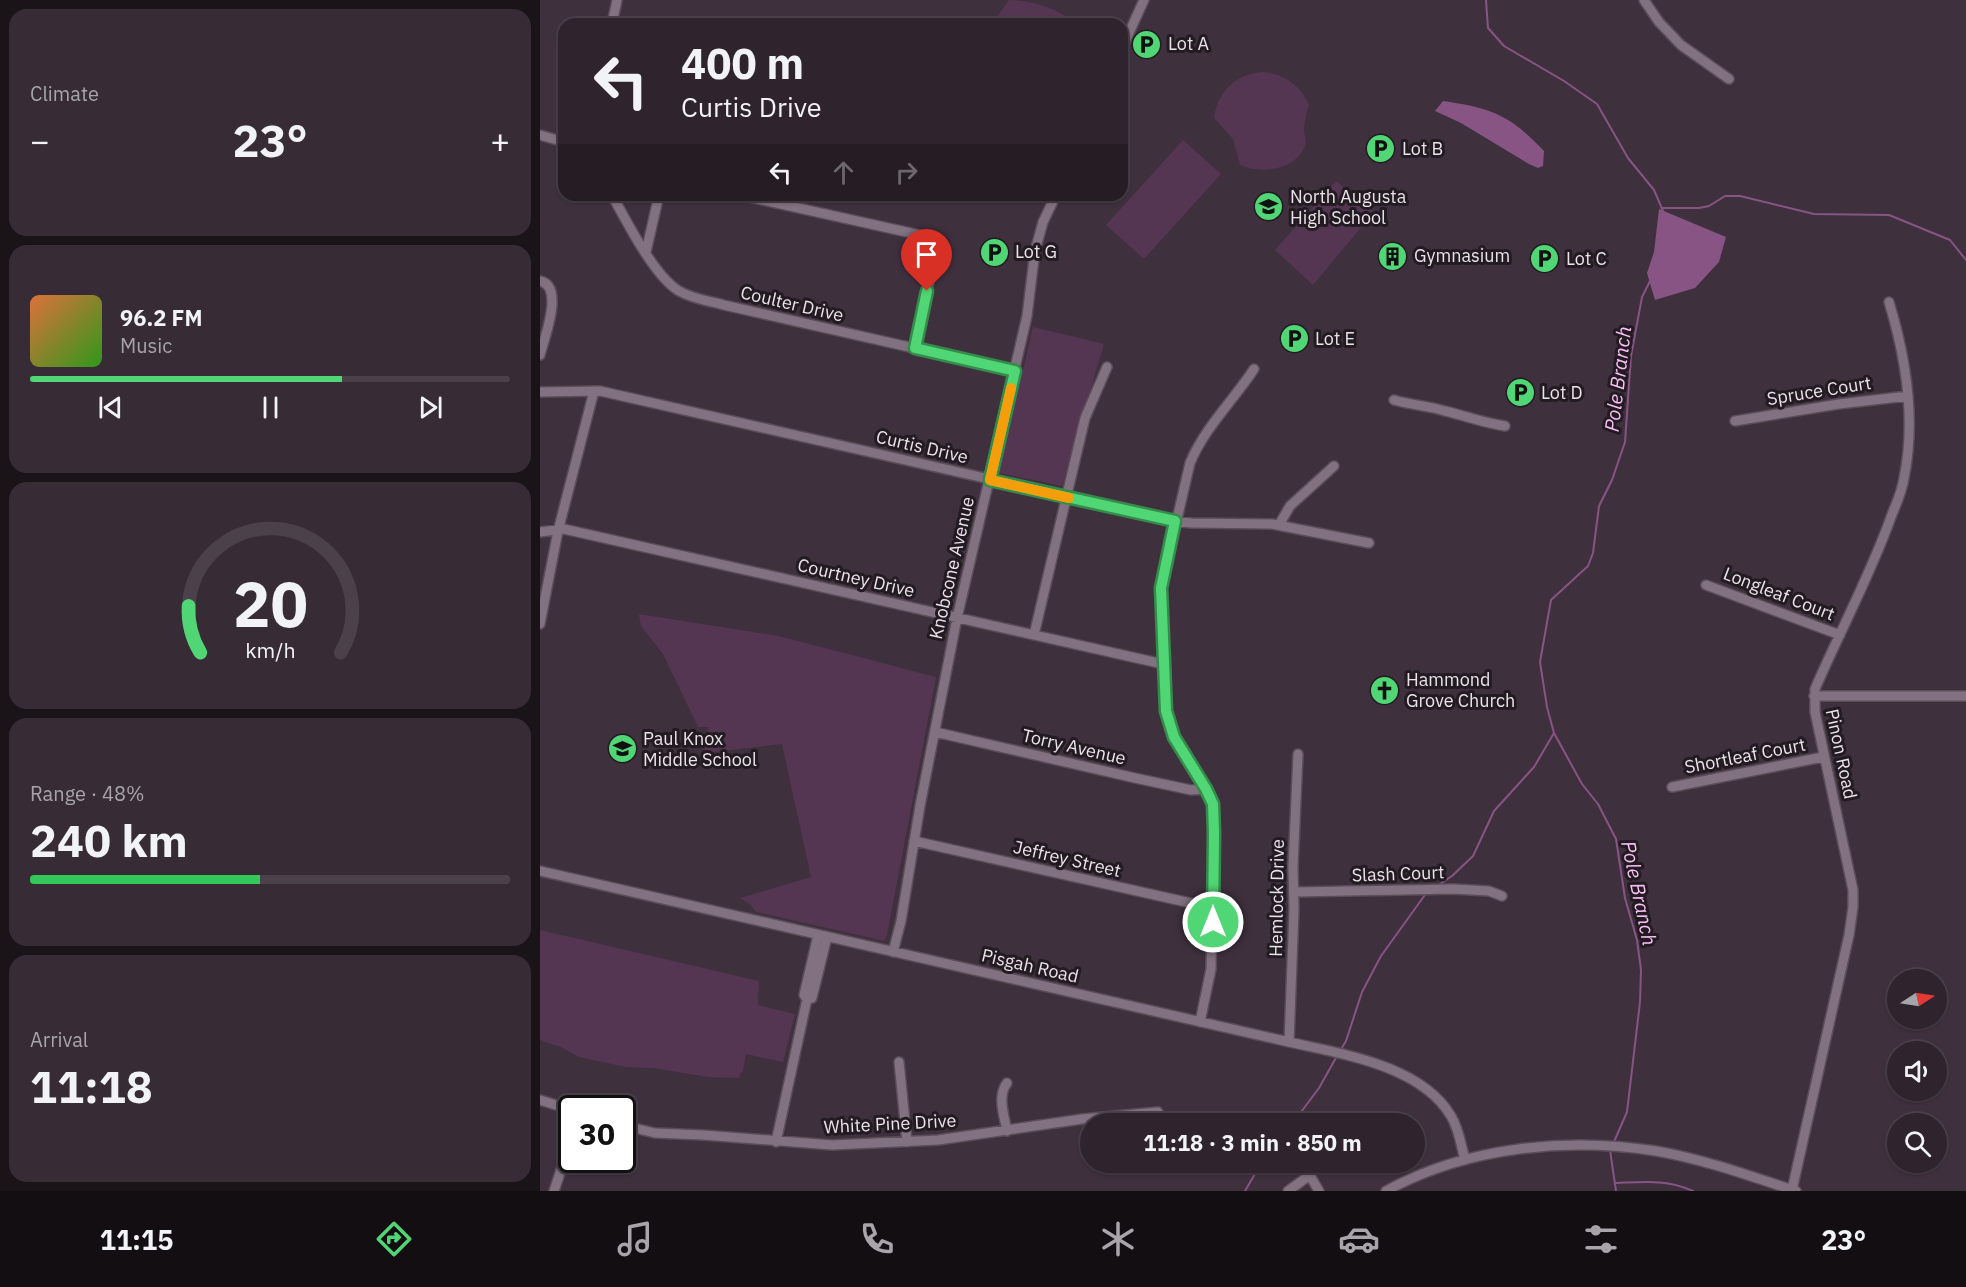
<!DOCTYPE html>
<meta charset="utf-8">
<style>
body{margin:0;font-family:"IBM Plex Sans",sans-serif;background:#372c36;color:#f1f3f6;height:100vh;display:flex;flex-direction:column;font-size:22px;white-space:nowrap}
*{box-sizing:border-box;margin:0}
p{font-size:20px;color:#a7a4aa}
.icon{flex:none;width:33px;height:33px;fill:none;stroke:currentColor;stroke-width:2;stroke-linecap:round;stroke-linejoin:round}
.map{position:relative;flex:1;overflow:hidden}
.panel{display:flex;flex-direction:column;gap:9px;padding:9px;background:#1a1419;width:540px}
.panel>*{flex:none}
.top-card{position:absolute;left:18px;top:18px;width:570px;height:183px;border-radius:18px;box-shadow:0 2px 4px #0004,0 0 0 2px #4a414a;background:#2f242e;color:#f1f3f6;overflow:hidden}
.needle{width:39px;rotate:78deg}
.fabs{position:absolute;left:1347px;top:969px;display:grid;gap:12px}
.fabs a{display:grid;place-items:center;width:60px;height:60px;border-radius:50%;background:#2f242e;box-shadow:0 2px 4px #0004,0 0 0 2px #4a414a;font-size:30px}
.speed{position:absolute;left:18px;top:1095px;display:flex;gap:12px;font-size:30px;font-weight:700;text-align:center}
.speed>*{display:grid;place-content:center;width:78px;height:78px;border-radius:50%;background:#2f242e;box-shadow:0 2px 4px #0004,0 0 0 2px #4a414a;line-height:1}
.speed .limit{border:3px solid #111;border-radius:9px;background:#fff;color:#111}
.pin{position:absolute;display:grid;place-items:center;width:51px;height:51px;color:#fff;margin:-62px -26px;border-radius:50% 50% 50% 0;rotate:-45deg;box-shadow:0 0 6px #0007}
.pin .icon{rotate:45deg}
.me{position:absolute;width:66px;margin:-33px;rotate:0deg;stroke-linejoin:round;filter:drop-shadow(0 0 4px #0008)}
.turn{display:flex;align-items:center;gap:21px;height:126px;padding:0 24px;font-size:27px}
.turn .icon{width:78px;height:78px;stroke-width:2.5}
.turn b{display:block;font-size:42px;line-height:51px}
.lanes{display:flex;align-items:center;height:57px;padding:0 24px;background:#0003;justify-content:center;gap:30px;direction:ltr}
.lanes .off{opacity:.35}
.big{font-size:45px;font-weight:700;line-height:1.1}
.panel .widget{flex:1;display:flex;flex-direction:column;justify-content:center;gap:9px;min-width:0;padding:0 21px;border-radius:18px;background:#372c36}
.panel .dial{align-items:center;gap:0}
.dial svg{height:156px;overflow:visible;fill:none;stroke:#4a414a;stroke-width:7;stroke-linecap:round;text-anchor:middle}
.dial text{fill:#f1f3f6;stroke:none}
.song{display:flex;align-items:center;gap:18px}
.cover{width:72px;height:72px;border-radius:9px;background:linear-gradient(135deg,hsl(20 70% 55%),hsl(110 70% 35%))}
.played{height:6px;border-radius:3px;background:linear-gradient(90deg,#50d674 65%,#4a414a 65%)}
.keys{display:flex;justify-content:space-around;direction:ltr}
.heat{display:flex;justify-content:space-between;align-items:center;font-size:33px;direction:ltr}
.charge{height:9px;border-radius:4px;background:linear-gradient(90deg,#34c759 48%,#4a414a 0)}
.trip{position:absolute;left:540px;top:1113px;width:345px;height:60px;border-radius:30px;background:#2f242e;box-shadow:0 2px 4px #0004,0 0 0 2px #4a414a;font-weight:700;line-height:60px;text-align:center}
.tab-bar{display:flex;height:96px;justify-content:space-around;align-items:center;background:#130e12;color:#a7a4aa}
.tab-bar .icon{width:42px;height:42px}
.tab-bar .current{color:#50d674}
.tab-bar b{font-size:27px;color:#f1f3f6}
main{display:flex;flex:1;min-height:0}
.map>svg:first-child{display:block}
.green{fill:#543652}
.water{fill:#875483}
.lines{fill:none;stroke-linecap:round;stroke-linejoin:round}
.stream{stroke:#875483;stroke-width:2}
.minor-casing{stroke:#594d58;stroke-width:12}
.minor{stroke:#827181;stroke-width:9}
.route-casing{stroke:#348b4b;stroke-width:15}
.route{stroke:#50d674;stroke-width:10}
.slow{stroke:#f59e0b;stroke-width:10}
.labels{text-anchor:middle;stroke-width:6;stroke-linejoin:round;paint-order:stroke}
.poi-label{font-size:18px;fill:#ece2ea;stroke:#221b21;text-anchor:start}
.street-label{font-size:18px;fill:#ece2ea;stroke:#221b21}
.water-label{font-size:20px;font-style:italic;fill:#fbbff6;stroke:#221b21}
</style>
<main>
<section class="panel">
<div class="widget"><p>Climate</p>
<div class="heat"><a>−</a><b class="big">23°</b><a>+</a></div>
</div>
<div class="widget">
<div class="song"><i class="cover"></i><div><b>96.2 FM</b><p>Music</p></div></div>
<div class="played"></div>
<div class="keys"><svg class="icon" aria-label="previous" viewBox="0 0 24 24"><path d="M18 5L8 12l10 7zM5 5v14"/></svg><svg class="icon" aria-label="pause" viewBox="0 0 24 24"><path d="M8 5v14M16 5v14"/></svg><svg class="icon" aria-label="next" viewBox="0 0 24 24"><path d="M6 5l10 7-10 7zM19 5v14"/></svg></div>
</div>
<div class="widget dial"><svg viewBox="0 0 100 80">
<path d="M14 69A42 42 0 1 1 86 69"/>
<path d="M14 69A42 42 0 0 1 8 45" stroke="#50d674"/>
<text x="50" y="56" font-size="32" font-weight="700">20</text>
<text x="50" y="72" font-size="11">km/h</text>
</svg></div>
<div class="widget"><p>Range · 48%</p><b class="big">240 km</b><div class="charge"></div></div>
<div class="widget"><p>Arrival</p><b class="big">11:18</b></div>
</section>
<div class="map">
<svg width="1426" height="1191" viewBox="0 0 1426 1191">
<rect width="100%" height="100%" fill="#3f303e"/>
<path class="green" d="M469,0C487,0 524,9 533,24H452Z
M725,72C746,75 761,86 769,105C766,113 765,120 764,128C764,134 767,141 765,146C755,171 721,174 700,165L693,139L674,118C678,90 697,73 725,72Z
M643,140L681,174L604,259L566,225Z
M796,181L834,212L773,285L735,250Z
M493,327L564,344L522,486L459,473Z
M99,614L239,636L396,677L347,935L344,941L216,912L210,904L200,898L271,877L242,744L166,753L162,739L169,738L168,727H158L123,654L101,626Z
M0,930L219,981L218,1005L255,1014L243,1062L206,1054L203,1070L198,1078L168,1077L113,1068L86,1067L39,1057L21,1047L0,1040Z"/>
<path class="water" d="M903,101C952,108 970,115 1004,151L1003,166L998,168L989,164L921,123L895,111Z
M1119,209L1186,237L1179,262L1155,288L1115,300L1107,273L1114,252Z"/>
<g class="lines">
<path class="stream" d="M946,0L948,28L964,46L1024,81L1057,104L1088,158L1114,190L1123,211
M1123,208H1159L1169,206L1185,196H1200L1274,214L1349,215L1410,240L1426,260
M897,886L912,876L933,856L954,811L994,767L1014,733
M800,1051L806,1041L822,992L841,956L887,892
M752,1124L779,1088L797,1056
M1073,1144L1087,1112L1100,1002L1101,970L1097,940L1085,898L1076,839L1058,804L1042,784L1014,733L1007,707L1000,662L1011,600L1048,566L1053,553L1059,506L1072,480L1085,442L1091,356L1102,297L1110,281
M1070,1150L1076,1191
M1076,1183C1103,1182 1127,1179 1153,1191
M705,1191L722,1162"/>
<defs>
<path id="minor" d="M1104,0L1119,22L1141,45L1189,79
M72,24L77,0
M582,48L604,0
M0,135L24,142
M72,195C87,222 114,276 139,291C153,299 169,301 184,305L475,371
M200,195L398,239L375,348
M106,252L119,195
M0,281C25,286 4,339 0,355
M0,392L60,391L635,521L651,523L732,524L829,543
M854,400C871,405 889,406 905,411C926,416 944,423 965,426
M1195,421L1299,404L1368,396
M739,525L750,506L794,466
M0,532L24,529L623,664
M1166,585L1300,635
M0,624L18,531L54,391
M494,635L545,418L567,367
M1274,696H1426
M395,732L595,778L651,790L666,789
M1132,787L1283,757
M374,841L673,908
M0,871L749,1042C801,1054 881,1065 911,1116C919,1129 921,1145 925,1160
M754,892L914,889L949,891L962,896
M353,952L361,921L380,806L417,618L487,316L495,251L503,222L516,195
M267,999L272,998L287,937
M660,1022L671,969L674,812C667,775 633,749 626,711L621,588L650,463C665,427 693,401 714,369
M749,1042L754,910L753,867L758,754
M359,1062L367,1142
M0,1100L32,1110
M82,1125L115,1133L163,1135L292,1145L398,1140L542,1119L618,1112
M467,1131C464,1115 457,1096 467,1083
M236,1142L267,999L264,995L278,935
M762,1162L779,1191
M1252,1190L1309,935L1313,907V890L1275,712V689C1300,631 1330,576 1351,517C1356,504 1362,492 1364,478C1376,420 1366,358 1349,302
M14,1191L32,1137
M748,1191L770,1175
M846,1191C926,1147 1026,1137 1116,1151C1163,1159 1210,1176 1256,1191"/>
</defs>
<use href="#minor" class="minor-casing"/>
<use href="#minor" class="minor"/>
</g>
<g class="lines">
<defs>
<path id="route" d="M387,291L375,348L475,371L450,480L635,521L621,588L626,711L634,737L666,789L673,804L674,833L673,922"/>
</defs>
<use href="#route" class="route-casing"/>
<use href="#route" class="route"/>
<path class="slow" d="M471,388L450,480L529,498"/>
</g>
<defs>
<symbol id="parking-disc" viewBox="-11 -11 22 22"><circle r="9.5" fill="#50d674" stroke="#221b21"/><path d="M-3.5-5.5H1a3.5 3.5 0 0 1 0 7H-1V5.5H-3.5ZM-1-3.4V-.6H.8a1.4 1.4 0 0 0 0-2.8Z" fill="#111"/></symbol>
<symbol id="school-disc" viewBox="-11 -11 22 22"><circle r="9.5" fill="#50d674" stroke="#221b21"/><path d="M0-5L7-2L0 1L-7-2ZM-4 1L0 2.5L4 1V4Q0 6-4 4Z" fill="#111"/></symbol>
<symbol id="building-disc" viewBox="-11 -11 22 22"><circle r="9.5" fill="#50d674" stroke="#221b21"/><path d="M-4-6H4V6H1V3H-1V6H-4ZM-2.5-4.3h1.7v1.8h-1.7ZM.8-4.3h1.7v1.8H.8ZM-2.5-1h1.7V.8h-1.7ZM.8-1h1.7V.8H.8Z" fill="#111"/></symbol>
<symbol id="church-disc" viewBox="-11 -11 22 22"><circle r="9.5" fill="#50d674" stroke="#221b21"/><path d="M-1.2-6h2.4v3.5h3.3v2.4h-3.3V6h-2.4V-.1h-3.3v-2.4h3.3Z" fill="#111"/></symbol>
</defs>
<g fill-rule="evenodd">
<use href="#parking-disc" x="590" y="28" width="33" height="33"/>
<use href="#parking-disc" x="824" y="132" width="33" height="33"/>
<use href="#school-disc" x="712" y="190" width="33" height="33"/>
<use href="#parking-disc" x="438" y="236" width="33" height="33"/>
<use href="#building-disc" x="836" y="240" width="33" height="33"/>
<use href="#parking-disc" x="988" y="242" width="33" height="33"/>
<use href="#parking-disc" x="738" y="322" width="33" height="33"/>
<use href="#parking-disc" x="964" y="376" width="33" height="33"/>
<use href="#church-disc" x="828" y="674" width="33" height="33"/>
<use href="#school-disc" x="66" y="732" width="33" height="33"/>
</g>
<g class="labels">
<g class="poi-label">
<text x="628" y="50">Lot A</text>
<text x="862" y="155">Lot B</text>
<text x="750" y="203">North Augusta<tspan x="750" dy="21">High School</tspan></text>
<text x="475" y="258">Lot G</text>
<text x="874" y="262">Gymnasium</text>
<text x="1026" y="265">Lot C</text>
<text x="775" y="345">Lot E</text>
<text x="1001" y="399">Lot D</text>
<text x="866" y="686">Hammond<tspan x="866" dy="21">Grove Church</tspan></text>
<text x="103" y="745">Paul Knox<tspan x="103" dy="21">Middle School</tspan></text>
</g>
<g class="street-label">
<text transform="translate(252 304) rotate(13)" y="6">Coulter Drive</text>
<text transform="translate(1279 391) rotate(-9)" y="6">Spruce Court</text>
<text transform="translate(382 447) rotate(13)" y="6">Curtis Drive</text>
<text transform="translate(412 568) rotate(-77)" y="6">Knobcone Avenue</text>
<text transform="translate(316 578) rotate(13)" y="6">Courtney Drive</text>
<text transform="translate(1239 594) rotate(21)" y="6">Longleaf Court</text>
<text transform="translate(534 747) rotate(13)" y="6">Torry Avenue</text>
<text transform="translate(1301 754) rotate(78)" y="6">Pinon Road</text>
<text transform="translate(1205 756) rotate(-11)" y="6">Shortleaf Court</text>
<text transform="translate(527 859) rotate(13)" y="6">Jeffrey Street</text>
<text transform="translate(858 874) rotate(-2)" y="6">Slash Court</text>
<text transform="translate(737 898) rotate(-89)" y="6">Hemlock Drive</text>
<text transform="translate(490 966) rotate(13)" y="6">Pisgah Road</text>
<text transform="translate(350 1124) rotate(-3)" y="6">White Pine Drive</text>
</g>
<g class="water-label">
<text transform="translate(1078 379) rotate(-83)" y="7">Pole Branch</text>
<text transform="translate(1099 893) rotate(78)" y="7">Pole Branch</text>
</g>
</g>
</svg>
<div class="fabs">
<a><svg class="needle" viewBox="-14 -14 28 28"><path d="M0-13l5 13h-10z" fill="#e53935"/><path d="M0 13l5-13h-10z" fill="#a7a4aa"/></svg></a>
<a><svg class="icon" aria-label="sound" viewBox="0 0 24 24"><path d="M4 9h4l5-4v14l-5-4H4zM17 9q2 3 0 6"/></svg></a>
<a><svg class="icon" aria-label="search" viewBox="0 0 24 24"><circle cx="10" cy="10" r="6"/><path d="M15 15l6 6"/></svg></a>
</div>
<div class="speed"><div class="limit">30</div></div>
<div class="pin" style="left:387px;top:291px;background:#d93025"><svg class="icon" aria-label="arrive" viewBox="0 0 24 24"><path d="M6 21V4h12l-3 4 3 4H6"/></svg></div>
<svg class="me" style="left:673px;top:922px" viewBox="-20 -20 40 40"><circle r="17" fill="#50d674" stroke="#fff" stroke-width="3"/><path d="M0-11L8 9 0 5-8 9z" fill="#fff"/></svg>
<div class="trip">11:18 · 3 min · 850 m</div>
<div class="top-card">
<div class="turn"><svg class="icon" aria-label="left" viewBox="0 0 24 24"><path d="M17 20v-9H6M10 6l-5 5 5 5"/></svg><div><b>400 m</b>Curtis Drive</div></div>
<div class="lanes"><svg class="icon" aria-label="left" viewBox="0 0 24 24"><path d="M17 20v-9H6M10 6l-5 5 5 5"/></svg><svg class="icon off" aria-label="ahead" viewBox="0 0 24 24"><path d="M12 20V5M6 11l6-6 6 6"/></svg><svg class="icon off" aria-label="right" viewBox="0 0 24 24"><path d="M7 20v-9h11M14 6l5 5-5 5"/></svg></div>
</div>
</div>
</main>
<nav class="tab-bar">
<b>11:15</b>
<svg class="icon current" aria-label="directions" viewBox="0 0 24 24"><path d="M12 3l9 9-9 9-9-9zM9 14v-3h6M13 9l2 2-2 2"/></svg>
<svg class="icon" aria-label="music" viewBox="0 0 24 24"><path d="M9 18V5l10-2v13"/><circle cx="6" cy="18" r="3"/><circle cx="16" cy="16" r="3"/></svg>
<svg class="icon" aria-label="phone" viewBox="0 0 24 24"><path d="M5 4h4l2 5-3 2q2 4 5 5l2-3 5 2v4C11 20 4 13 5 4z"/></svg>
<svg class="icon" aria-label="climate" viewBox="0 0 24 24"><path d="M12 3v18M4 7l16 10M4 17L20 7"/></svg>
<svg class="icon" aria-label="car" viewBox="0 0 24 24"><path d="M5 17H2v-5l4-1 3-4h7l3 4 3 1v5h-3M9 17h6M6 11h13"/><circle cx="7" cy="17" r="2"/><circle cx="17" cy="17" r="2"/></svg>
<svg class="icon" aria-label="filters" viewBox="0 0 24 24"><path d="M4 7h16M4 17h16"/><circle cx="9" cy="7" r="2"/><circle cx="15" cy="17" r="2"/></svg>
<b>23°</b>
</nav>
